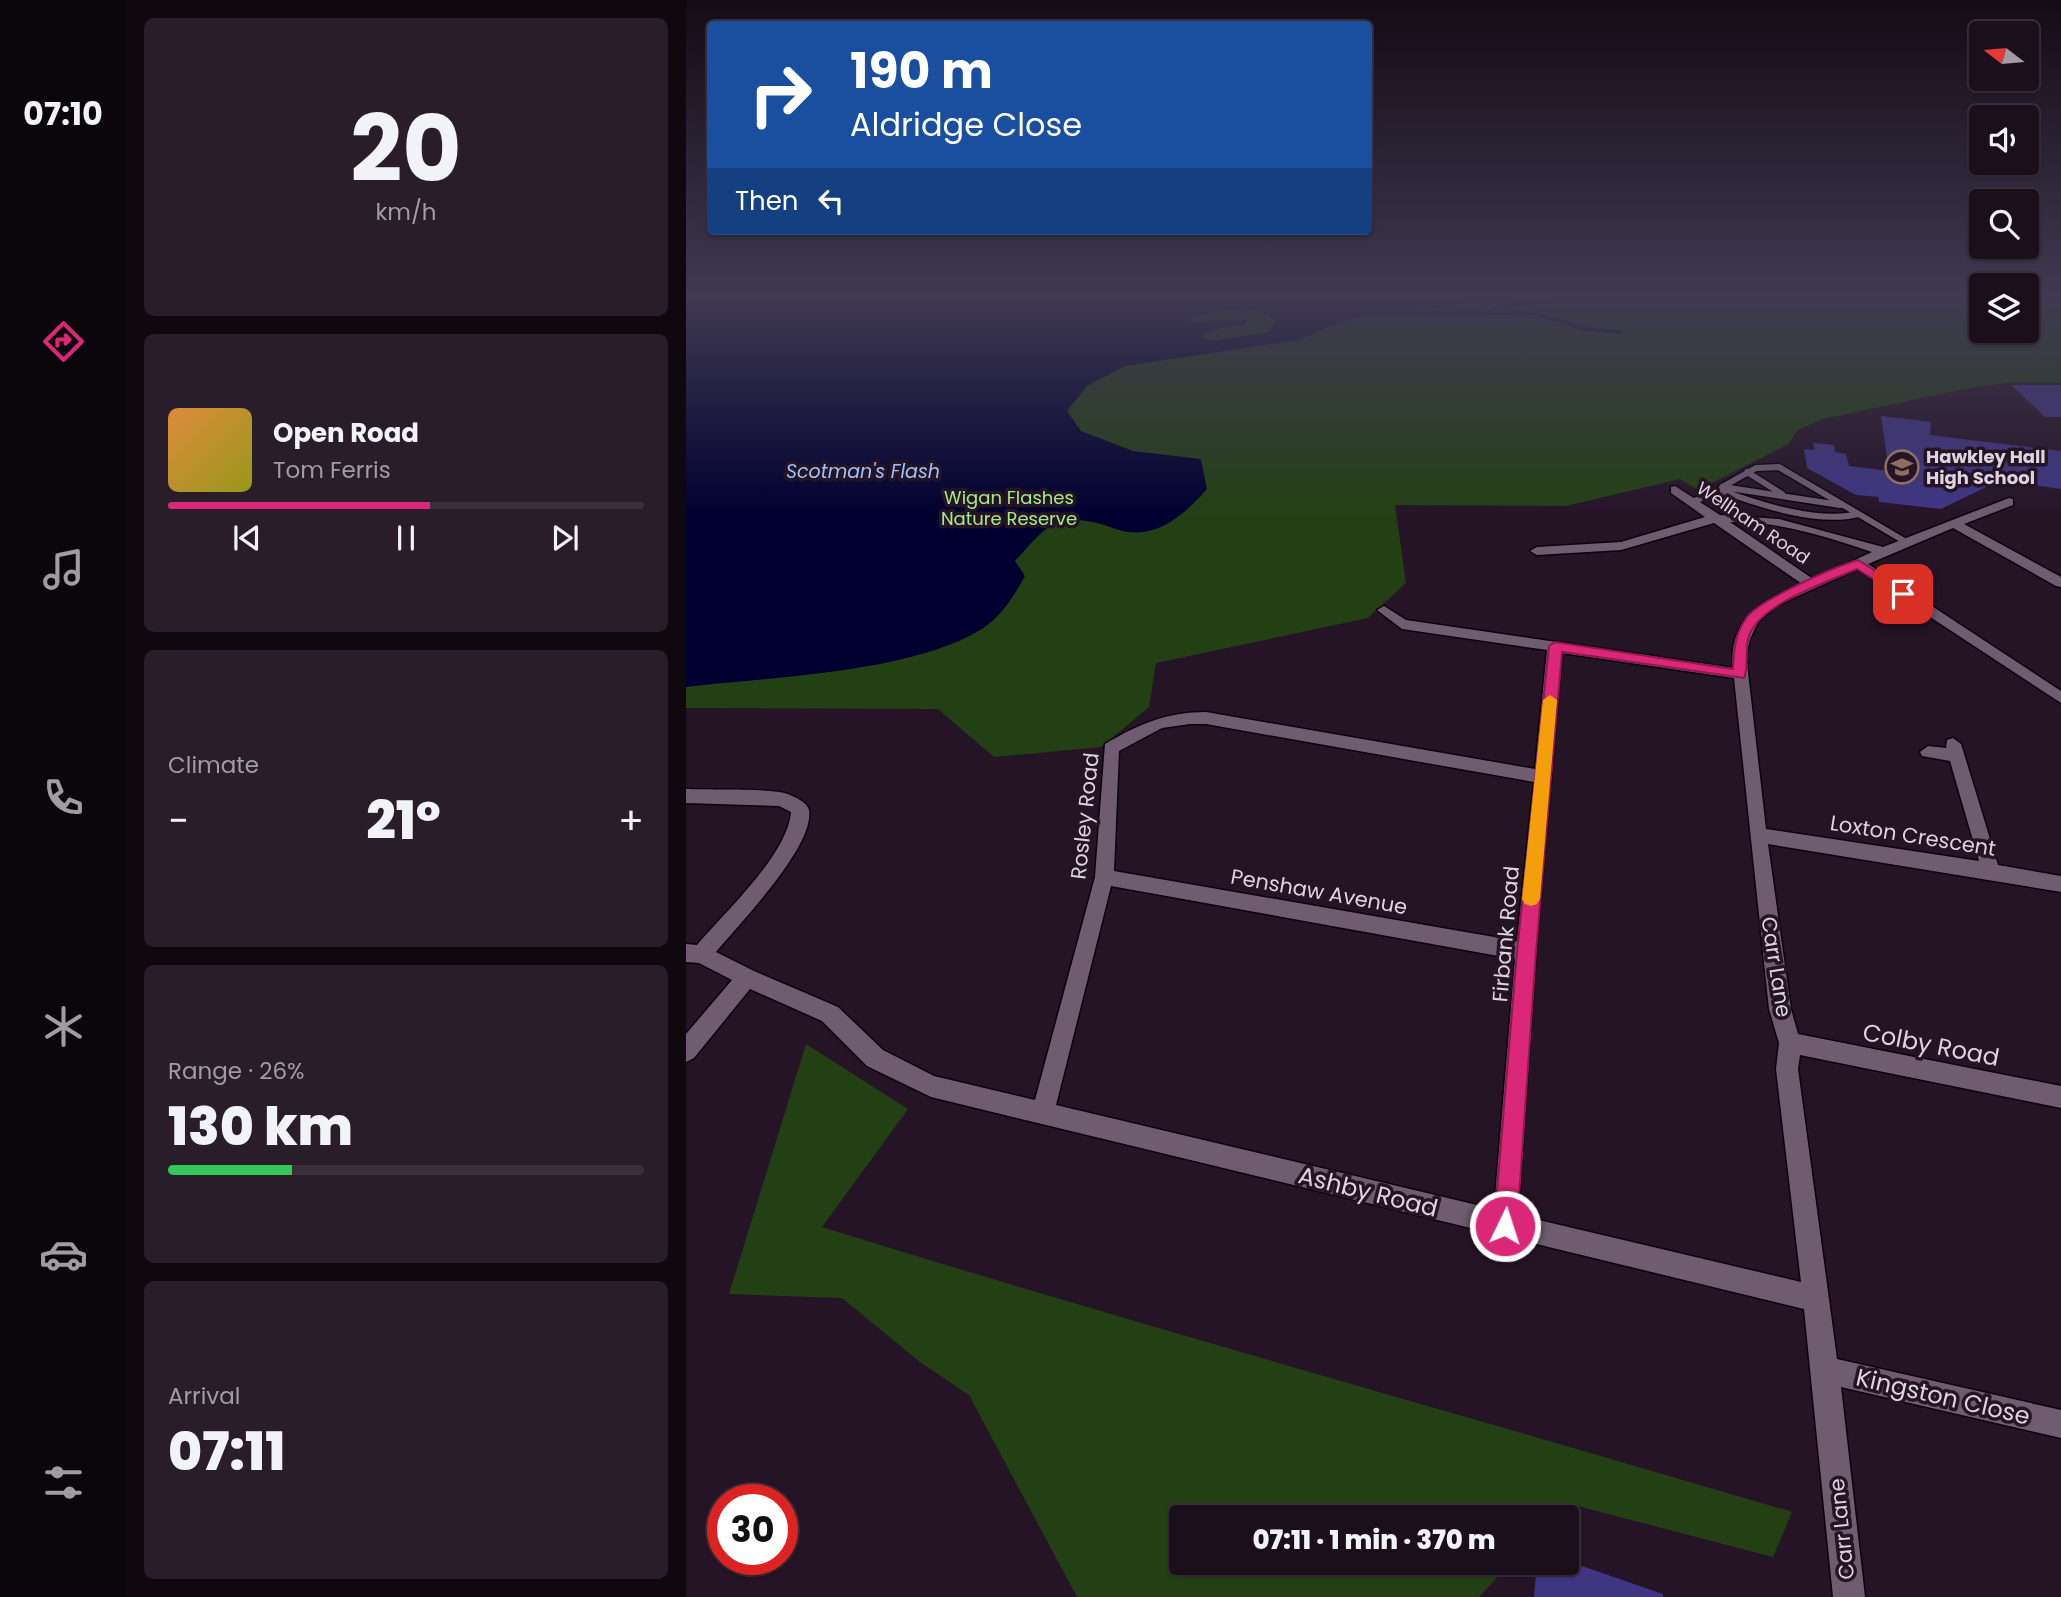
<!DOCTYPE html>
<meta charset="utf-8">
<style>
body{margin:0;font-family:Poppins,sans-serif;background:#291d29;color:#f1f3f6;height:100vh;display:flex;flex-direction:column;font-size:26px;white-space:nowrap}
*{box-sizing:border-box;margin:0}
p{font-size:23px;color:#a09ca3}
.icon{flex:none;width:38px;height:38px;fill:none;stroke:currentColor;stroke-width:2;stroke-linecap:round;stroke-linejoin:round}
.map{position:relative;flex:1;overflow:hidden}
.sheet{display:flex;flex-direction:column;gap:18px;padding:18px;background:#0f080f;width:560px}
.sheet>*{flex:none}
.top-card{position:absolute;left:21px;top:21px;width:665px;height:214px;border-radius:7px;box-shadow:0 2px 5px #0004,0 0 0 2px #3a2f3b;background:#1a4fa0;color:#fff;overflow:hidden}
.needle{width:46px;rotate:286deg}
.buttons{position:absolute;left:1283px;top:21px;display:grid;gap:14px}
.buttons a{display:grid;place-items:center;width:70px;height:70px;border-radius:7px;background:#1c0f1c;box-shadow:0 2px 5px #0004,0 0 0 2px #3a2f3b;font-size:35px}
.speed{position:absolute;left:21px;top:1484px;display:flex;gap:14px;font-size:35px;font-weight:700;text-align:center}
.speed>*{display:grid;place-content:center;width:91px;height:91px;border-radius:50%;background:#1c0f1c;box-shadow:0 2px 5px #0004,0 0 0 2px #3a2f3b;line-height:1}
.speed .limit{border:10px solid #d22;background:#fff;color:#111}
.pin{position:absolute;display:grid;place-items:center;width:60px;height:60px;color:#fff;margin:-30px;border-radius:14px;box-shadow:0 4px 10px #0006}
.me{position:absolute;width:77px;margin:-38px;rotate:4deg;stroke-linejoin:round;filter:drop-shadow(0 0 5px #0008)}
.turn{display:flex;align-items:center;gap:24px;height:147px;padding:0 28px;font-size:32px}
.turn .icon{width:91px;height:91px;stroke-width:2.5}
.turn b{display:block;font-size:49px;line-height:60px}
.then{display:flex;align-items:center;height:66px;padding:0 28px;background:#0003;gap:14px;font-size:26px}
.big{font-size:52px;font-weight:800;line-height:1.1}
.sheet .tile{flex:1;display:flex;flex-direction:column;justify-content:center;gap:10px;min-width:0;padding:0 24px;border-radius:10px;background:#291d29}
.sheet .dial{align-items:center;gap:0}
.dial b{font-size:91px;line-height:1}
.song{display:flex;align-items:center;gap:21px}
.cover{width:84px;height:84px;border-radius:10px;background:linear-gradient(135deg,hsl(30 70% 55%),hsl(60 70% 35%))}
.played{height:7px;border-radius:4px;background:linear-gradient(90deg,#db2777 55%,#3a2f3b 55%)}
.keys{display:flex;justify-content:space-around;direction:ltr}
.heat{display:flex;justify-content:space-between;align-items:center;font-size:38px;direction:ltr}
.charge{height:10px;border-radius:5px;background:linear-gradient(90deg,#34c759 26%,#3a2f3b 0)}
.trip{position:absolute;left:483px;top:1505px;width:410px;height:70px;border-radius:7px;background:#1c0f1c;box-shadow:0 2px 5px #0004,0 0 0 2px #3a2f3b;font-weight:800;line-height:70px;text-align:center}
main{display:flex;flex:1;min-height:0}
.tabs{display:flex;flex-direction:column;width:126px;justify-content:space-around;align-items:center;background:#0b060b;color:#a09ca3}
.tabs .icon{width:49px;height:49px}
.tabs .active{color:#db2777}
.tabs b{font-size:32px;color:#f1f3f6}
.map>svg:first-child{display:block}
.green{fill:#234014}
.water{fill:#000030;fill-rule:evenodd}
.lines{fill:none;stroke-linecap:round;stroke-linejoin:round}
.stream{stroke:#000030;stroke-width:3.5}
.building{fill:#3f3583}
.service-casing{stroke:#0d020e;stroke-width:9}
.minor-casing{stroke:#0d020e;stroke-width:3}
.service{stroke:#6f5c70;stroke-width:6}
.minor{fill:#6f5c70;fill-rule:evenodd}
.route{fill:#db2777;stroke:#8e194d;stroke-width:2}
.slow{fill:#f59e0b}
.labels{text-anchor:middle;stroke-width:7;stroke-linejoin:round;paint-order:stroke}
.far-poi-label{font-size:18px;font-weight:bold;fill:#dfd3df;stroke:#251426;text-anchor:start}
.far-park-label{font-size:18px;fill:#a4ec82;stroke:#251426}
.far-street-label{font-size:18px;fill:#dfd3df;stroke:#251426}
.far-water-label{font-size:19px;font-style:italic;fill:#9dc3fe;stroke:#251426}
.street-label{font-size:21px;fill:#dfd3df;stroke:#251426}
.near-street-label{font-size:24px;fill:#dfd3df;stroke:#251426}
</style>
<main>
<nav class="tabs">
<b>07:10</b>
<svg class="icon active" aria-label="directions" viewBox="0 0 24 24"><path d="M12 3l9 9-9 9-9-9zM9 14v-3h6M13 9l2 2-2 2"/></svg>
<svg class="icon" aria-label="music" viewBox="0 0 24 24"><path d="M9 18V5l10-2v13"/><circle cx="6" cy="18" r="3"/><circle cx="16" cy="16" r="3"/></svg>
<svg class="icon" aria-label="phone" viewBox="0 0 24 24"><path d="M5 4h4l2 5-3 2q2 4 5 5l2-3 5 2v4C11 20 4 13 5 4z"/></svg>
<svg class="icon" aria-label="climate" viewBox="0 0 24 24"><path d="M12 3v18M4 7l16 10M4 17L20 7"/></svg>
<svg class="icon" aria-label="car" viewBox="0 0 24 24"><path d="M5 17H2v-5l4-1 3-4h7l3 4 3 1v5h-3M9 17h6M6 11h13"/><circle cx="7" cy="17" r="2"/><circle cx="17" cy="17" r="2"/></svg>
<svg class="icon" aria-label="filters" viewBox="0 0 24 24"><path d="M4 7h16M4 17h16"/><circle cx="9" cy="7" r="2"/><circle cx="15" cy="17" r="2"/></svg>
</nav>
<section class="sheet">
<div class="tile dial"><b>20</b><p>km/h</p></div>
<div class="tile">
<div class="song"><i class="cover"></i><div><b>Open Road</b><p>Tom Ferris</p></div></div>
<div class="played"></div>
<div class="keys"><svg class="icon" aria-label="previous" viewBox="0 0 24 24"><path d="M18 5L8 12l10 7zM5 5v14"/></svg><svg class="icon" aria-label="pause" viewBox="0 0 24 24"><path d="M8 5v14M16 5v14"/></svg><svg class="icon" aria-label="next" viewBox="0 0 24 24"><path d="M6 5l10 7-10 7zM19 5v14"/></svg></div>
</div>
<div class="tile"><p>Climate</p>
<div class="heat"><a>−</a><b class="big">21°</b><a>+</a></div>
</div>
<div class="tile"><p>Range · 26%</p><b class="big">130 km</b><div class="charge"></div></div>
<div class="tile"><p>Arrival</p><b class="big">07:11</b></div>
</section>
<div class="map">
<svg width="1375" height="1597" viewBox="0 0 1375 1597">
<rect width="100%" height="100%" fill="#251426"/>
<path class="green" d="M0,295H1295V331H1340L1341,295H1375V383L1328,382L1283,388L1137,419L1112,430L1101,445L1012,490L994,479L880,506L709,505L720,583L682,618L470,663L463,707L415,747L308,757L252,709L0,708Z
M120,1044L222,1109L136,1227C458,1327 783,1416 1106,1512L1087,1557L880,1503L866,1517H495V1563H824L793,1597H391L283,1395L234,1362L156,1298L43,1294Z"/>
<path class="water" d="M0,295H786L765,306L663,319L612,340L439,366L401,386L381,411L395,431L447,451L515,459L521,489C499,514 470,541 433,530C413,523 391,515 369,524C354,530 340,550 329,561L339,576C328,596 316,616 296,629C225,673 84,677 0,687ZM566,310L583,314L589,321L582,332L527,341L519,339L517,335L534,328L559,325L562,320L505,322L506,316L531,311Z"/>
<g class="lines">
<path class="stream" d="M808,309L869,299L873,295
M697,314L847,313L900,329L935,332"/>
</g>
<path class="building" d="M1325,385H1375V417H1359Z
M1195,416L1245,422L1244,435L1375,451V489L1333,483L1329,473L1255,509L1193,502L1192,497L1170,495L1121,468L1118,449L1129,450L1127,443L1148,445L1149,452L1160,454L1163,466L1203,471Z
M851,1563H887L977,1594V1597H848Z"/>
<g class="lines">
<defs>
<path id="service" d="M1061,472L1096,494
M1037,487L1154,505
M1005,502L1036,491
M1172,514C1132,524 1075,505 1036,491V487L1070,468L1093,467L1220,542"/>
<path id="minor" d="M989,486L1034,515L1093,519L1197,547L1323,498L1327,499V505L1278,524L1375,577V587L1370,586L1267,528L1182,564L1375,691V703L1171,569L1090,606L1072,622L1064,639L1060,655L1080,829L1293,861L1264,761L1236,756L1234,752L1242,746L1260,748L1261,740L1267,738L1275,744L1312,865L1375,876V892L1082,844L1105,1009L1112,1034L1375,1086V1108L1114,1055L1112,1069L1151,1359L1375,1410V1438L1155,1387L1179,1597H1147L1118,1309L245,1097L181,1066L136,1021L64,989L8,1058L0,1062V1034L46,980L13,963L0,962V944L11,945C39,912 102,854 105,812L93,806L0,803V789C21,790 87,788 102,794C109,797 121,802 123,810C129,846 54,923 30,952L68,971L152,1007L197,1050L248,1076L349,1100L409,877L419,744C453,724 481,712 520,712L849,769L861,650L716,629L691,610L698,606L720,620L1047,668C1042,618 1077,601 1116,584L1028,523L935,550L851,555L844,551L851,547L935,542L1019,517L985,493V487ZM1044,522C1092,521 1141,537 1186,552L1127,579ZM876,653L1048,678L1083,1009L1093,1043L1090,1069L1115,1282L832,1215L850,952ZM504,724H520L848,782L831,941L428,871L433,751L476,728ZM425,886L829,959L808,1209L370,1105Z"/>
</defs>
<use href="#service" class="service-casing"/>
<use href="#minor" class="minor-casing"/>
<use href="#service" class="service"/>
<use href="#minor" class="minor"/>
</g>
<linearGradient id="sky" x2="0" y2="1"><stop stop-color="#140b15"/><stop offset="0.57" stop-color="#403a52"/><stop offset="1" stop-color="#403a52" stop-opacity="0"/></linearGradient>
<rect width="1375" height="519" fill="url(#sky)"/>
<path class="route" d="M1172,560L1222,591V596H1213L1171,569C1140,583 1071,604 1062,639C1059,652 1063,666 1058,678L876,652L850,952L831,1226L827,1234L819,1237L811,1234L808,1226L831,952L863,646L869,642L1047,669C1048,649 1049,633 1061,617C1075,599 1148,567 1172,560Z"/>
<path class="slow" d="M864,695L871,700L854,899L851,904L845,906L839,904L836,899L857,700Z"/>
<defs>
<symbol id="school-ring" viewBox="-11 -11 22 22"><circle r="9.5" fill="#251426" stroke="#8d6e63" stroke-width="1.5"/><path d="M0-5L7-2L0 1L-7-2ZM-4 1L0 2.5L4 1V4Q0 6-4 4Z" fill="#8d6e63"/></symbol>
</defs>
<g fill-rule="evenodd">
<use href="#school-ring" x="1197" y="448" width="38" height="38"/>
</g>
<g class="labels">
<g class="far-poi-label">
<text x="1240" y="463">Hawkley Hall<tspan x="1240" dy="21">High School</tspan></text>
</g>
<g class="far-park-label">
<text x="323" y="504">Wigan Flashes<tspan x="323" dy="21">Nature Reserve</tspan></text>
</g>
<g class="far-street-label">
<text transform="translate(1067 523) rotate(34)" y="6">Wellham Road</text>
</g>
<g class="far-water-label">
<text x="177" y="478">Scotman's Flash</text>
</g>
<g class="street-label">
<text transform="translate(399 816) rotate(-84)" y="7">Rosley Road</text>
<text transform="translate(1227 836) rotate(9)" y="7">Loxton Crescent</text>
<text transform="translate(633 892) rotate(10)" y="7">Penshaw Avenue</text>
<text transform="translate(820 934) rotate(-85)" y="7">Firbank Road</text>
<text transform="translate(1090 967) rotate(81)" y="7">Carr Lane</text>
<text transform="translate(1156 1529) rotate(-96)" y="7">Carr Lane</text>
</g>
<g class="near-street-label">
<text transform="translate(1245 1045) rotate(11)" y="8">Colby Road</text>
<text transform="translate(682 1192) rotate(14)" y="8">Ashby Road</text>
<text transform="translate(1257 1397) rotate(13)" y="8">Kingston Close</text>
</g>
</g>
</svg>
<div class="buttons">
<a><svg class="needle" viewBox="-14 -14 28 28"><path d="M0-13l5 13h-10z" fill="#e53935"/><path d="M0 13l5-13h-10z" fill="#a09ca3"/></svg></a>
<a><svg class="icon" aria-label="sound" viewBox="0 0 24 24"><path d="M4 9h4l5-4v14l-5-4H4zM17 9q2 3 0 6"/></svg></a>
<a><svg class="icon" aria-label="search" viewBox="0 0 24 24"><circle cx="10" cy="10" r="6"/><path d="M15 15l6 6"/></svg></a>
<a><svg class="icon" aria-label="layers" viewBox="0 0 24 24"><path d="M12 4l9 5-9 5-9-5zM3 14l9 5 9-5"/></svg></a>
</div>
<div class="speed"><div class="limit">30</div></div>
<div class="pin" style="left:1217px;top:594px;background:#d93025"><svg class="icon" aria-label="arrive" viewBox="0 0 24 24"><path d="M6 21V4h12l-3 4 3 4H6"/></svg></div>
<svg class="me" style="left:819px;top:1226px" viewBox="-20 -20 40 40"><circle r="17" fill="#db2777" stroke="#fff" stroke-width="3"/><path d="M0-11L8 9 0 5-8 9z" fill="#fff"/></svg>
<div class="trip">07:11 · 1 min · 370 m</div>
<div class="top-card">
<div class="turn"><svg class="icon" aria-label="right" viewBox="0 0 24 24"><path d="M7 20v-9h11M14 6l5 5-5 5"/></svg><div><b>190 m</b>Aldridge Close</div></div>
<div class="then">Then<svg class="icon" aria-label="left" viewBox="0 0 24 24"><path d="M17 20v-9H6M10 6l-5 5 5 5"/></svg></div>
</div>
</div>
</main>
